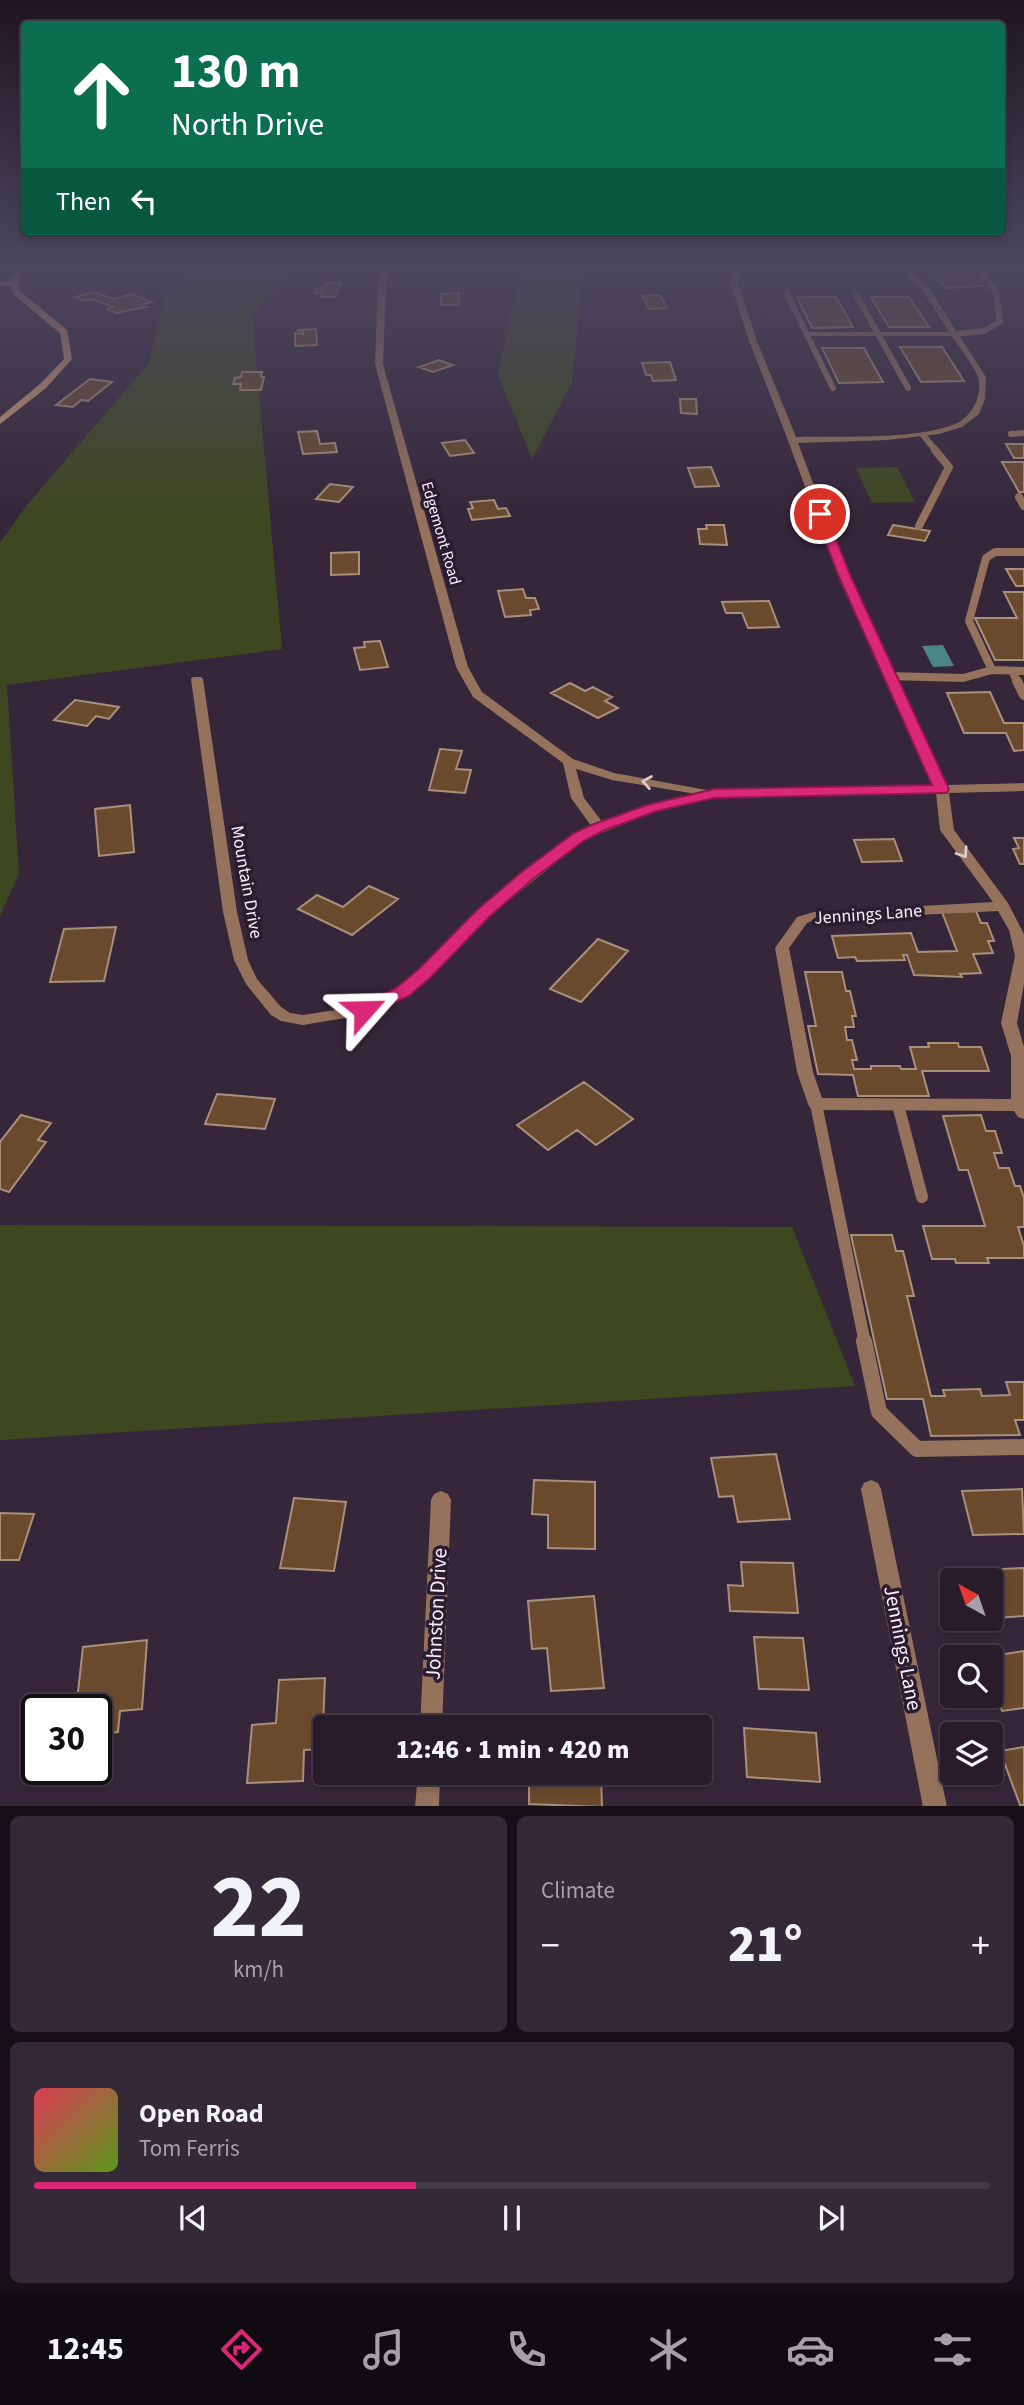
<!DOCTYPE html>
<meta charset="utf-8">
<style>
body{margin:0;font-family:"Source Sans 3",sans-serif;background:#342937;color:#f1f3f6;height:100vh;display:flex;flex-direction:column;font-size:26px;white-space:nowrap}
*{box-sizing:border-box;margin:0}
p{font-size:23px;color:#a5a1a9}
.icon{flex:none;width:38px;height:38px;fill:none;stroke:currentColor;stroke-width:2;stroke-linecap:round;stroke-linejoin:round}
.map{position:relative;height:1806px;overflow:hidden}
.sheet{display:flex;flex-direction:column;gap:10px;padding:10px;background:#160f18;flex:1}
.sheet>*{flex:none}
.hud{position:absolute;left:21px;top:21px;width:984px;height:214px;border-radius:7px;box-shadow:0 4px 10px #0003,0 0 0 2px #443a47;background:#0b6e4f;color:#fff;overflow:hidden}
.needle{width:46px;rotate:320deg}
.fabs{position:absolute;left:940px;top:1568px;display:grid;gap:14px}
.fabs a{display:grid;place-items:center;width:63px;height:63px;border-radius:7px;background:#281c2b;box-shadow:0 4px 10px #0003,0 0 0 2px #443a47;font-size:35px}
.speed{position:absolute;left:21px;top:1694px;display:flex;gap:14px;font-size:35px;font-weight:700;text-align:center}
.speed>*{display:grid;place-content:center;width:91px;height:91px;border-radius:50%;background:#281c2b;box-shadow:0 4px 10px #0003,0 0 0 2px #443a47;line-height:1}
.speed .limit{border:4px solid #111;border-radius:10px;background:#fff;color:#111}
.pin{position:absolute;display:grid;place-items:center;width:60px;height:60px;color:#fff;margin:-30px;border:4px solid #fff;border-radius:50%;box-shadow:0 2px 7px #0007}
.me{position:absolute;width:77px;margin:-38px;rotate:65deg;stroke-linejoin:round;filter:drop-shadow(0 0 5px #0008)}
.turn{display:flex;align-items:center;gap:24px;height:147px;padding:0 35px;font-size:32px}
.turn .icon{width:91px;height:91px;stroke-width:2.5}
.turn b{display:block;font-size:49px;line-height:60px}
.then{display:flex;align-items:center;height:66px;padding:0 35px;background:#0003;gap:14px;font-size:26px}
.big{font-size:52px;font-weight:800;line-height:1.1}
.sheet .card{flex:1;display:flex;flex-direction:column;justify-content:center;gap:10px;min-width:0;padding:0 24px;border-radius:10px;background:#342937}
.sheet .dial{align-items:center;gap:0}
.dial b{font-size:91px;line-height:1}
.song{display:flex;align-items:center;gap:21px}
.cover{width:84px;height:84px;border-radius:10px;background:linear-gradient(135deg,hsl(350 70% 55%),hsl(90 70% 35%))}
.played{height:7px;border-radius:4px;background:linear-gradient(90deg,#db2777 40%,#443a47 40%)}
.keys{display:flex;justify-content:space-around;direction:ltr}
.heat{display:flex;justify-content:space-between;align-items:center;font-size:38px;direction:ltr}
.sheet .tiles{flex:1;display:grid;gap:10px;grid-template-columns:1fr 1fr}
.card:last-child{grid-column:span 2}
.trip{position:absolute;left:313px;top:1715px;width:399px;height:70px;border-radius:7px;background:#281c2b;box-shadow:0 4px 10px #0003,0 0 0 2px #443a47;font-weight:800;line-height:70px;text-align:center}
.menu{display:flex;height:112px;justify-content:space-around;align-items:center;background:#100b11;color:#a5a1a9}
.menu .icon{width:49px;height:49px}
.menu .selected{color:#db2777}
.menu b{font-size:32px;color:#f1f3f6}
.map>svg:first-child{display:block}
.green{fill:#3e4820}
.water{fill:#4c8788}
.building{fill:#6a4a2d;stroke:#a8907c;stroke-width:2}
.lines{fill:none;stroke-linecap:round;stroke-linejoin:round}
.lane-far4{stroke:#95725b;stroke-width:6}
.lane-far3{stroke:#95725b;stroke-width:8}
.lane-far2{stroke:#95725b;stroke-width:10}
.lane-far1{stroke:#95725b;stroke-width:12}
.lane{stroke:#95725b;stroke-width:16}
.street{fill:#95725b;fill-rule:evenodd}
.secondary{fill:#d09974;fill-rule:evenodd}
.oneway{stroke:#dbcacb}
.route{fill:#db2777;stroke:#8e194d;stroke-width:2}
.labels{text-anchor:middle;stroke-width:7;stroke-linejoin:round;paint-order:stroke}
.far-street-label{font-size:16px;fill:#f9effb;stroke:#2c1c2f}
.street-label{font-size:18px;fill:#f9effb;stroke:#2c1c2f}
.near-street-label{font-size:21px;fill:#f9effb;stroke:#2c1c2f}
</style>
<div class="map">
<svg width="1024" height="1807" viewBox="0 0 1024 1807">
<rect width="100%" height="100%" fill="#362639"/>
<path class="green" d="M193,267H293L252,316L282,649L7,685L19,874L0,916V543L27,505L149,363L167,290Z
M521,267H588L583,279L572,382L532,459L498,374Z
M897,467L915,502L872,503L856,468Z
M0,1225L792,1227L855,1386L0,1440Z"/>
<path class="water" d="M943,645L954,666L933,667L922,646Z"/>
<path class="building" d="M923,267H962L983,286L946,288Z
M326,283H340L335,297H320L322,293H315L317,288H324Z
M94,292L114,299L132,294L152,302L141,305L146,307L117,313L107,309L113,307L92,299L84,301L75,297Z
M459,293V305H441V294Z
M660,295L667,308L649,309L642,296Z
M797,297H836L853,327L812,328Z
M871,297H909L929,327H889Z
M316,329L317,345L295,346V333L303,334V331L297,330Z
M900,347H942L964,381L921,382Z
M822,348H864L883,382L839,383Z
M439,360L453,365L433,372L419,367Z
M670,362L676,380L653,381L651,375H646L642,363Z
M242,372H262L261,377H264L261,390H240L241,384H233L235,378L241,377Z
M90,379L112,382L88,401L81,400L73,407L56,405Z
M680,399H696L697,414L681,413Z
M317,431L320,444L335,443L337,452L303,454L298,432Z
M465,440L474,453L450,456L442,443Z
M1006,444H1024V458H1014Z
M1002,462H1024V492H1019Z
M711,467L719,486L695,487L688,468Z
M330,484L353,487L339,502L316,499Z
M494,500L498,509L506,508L510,516L472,520L468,509L473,508L470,502Z
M706,525H724L727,545L700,544L698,529H707Z
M893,525L930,531L925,541L888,535Z
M359,552V574L331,575V553Z
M1006,569H1024V586H1016Z
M523,589L526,598H535L539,609L530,610L531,615L505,617L498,591Z
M1004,592H1024V660H995L975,618H1017Z
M769,601L779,627L748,628L742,613H726L722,602Z
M380,641L388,667L360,670L354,648L365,647L364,642Z
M570,683L585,691L593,687L612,697L605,701L618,708L598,718L551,693Z
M990,692L1004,723H1024V750L1014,751L1006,733H964L947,693Z
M75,700L119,707L109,719L96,716L87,726L54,720Z
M440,749L462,751L456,769L471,770L465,793L429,790Z
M130,805L134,852L99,856L95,809Z
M1014,838H1024V864H1020L1013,849L1019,848Z
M894,839L902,861L862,862L854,840Z
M369,886L398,899L352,935L298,909L317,895L343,907Z
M976,911L981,923H987L994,941H988L993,953L973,954L981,973L960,974L962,977L914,975L907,955H903L905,960L857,961L855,957L838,958L832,936L911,933L918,952L957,951L942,912Z
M116,927L104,981L50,982L64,929Z
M598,939L628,951L581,1002L550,989Z
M805,972H842L846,991H850L856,1016H852L854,1027H845L847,1040H852L857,1060H852L854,1069H871V1066H900L901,1069H916L910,1047H929L928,1043H958L959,1047H981L989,1071H922L929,1096H858L853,1075L818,1074L808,1026H816Z
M584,1082L633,1119L596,1145L577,1130L548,1150L517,1125Z
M217,1094L275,1099L265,1129L205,1124Z
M21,1115L51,1123L38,1140L46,1142L9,1192L0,1189V1142Z
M981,1115L986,1131H995L1002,1153H994L999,1168H1009L1015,1186H1020L1024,1198V1227H1018L1024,1246V1258H987L989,1263H956L955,1259H932L923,1226H985L968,1170H959L943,1116Z
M851,1235H892L896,1251H903L914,1296H907L931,1396H945L943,1390L980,1389L982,1396L1010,1395L1006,1382H1024V1420H1015L1020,1435L931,1436L923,1399H887Z
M776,1454L790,1519L738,1522L733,1496L719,1497L711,1458Z
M534,1480L595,1482V1549L548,1548V1515L532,1514Z
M1022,1489L1024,1534L973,1535L962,1491Z
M294,1498L346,1502L334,1571L280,1568Z
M0,1513L34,1514L19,1560H0Z
M741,1562L793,1563L798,1613L730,1611L728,1585L743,1586Z
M1024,1568V1616L993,1618L990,1608V1580H982L979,1570Z
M594,1596L604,1688L551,1691L547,1648L532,1649L528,1601Z
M754,1637L803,1638L809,1690L759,1689Z
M147,1640L142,1709L120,1711L118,1732L96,1734V1710H76L83,1647Z
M1024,1651V1708L1002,1711L990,1682V1657H984Z
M325,1678L322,1749L304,1750L303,1781L247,1783L252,1725L276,1723L279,1680Z
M744,1728L816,1733L820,1782L747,1777Z
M1024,1747V1805H1020L1000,1751Z
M529,1773H601L602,1807L529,1804Z"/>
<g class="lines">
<path class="lane-far4" d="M787,294L833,388
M857,296L908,388
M954,334L984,331L1000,322L996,292L978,267
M1011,434L1024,433
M923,435L936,451"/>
<path class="lane-far3" d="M1019,497L1024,506
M919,526L949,467L935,450
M992,670L969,621L986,558L995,552H1024
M1012,671L1018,683
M889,676L963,678L992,670L1024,671"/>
<path class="lane-far2" d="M1017,681L1024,695"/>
<path class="lane-far1" d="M816,1104L865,1343
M898,1105L922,1197"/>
<path class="lane" d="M864,1341L879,1412L917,1449L1024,1447"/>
<path class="street" d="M386,267H393L386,284L383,364L468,667L482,692L573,759L614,773L712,791L934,785L830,555L786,435L749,341L729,279L739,267H746L737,279L757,341L796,437C837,436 922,440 957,423C972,416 983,395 978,377C973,364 960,349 952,336H807L803,334L807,332H949L922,290L901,267H908L928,287L986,377L985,399L979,414L962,427L939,434L887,440L798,443L840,555L947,785L1024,783V791L949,793L954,830L1008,903L1024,934V984L1017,1023L1024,1047V1119L1018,1117L1014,1111L816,1110L810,1108L808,1104L797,1072L775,948L797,917L814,912L993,902L940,830L936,793L714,798L656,811L584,840L488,917L430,976L407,995L369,1014L303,1025L281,1021L271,1015L246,984L234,960L223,912L191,679L193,677H201L203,679L237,912L248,960L257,979L281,1007L290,1013L303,1015L361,1006L397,989L420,970L478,911L574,834L592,827L571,798L563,763L473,697L456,667L375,364L378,284ZM576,769L612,780L696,794L647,805L603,823L584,798ZM998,911L1009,930L1015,956L1001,1023L1011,1056V1099L822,1098L813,1072L789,948L807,923L815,920Z
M871,1480L878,1483L881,1489L947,1807H923L861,1489L864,1483Z
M441,1491L448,1494L451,1500L442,1727H420L431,1500L434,1494Z
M418,1773H440L439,1807H415Z"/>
<path class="secondary" d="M19,267H26L18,282L20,291L67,330L72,359L46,388L0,424V417L40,384L64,359L60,333L13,294L11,285L0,286V282L11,280Z"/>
</g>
<defs><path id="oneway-chevron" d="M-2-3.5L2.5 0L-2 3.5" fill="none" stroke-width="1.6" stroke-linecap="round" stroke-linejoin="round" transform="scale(1.75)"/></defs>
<g class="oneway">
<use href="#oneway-chevron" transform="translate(647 782) rotate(-170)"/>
<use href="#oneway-chevron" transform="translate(963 853) rotate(56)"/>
</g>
<linearGradient id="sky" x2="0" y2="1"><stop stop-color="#1e151f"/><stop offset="0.51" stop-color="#4c475f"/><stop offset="1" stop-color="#4c475f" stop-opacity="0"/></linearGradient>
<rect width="1024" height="520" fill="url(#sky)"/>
<path class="route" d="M816,512L826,514L851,577L949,789L947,793L714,798L657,811L605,830L585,840L534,878L489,917L431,977L409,996L370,1014H358L356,1010L358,1006L396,988L419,969L477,910L523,871L574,833L594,824L647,805L714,789L932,785L839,577L815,514Z"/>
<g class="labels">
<g class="far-street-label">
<text transform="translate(442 533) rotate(74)" y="6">Edgemont Road</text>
</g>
<g class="street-label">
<text transform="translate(247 882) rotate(80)" y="6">Mountain Drive</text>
<text transform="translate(868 914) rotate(-4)" y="6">Jennings Lane</text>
</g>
<g class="near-street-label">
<text transform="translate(436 1614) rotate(-87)" y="7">Johnston Drive</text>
<text transform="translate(903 1648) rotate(79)" y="7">Jennings Lane</text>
</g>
</g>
</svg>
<div class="fabs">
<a><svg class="needle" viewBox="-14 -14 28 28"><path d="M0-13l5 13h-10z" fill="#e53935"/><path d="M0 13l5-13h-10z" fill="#a5a1a9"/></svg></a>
<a><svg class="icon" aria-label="search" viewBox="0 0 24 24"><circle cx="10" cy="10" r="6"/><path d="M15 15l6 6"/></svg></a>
<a><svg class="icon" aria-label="layers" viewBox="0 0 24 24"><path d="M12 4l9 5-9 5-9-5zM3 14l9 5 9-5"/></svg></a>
</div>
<div class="speed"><div class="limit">30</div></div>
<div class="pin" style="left:820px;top:514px;background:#d93025"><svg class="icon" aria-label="arrive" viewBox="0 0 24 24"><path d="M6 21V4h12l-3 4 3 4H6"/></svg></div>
<svg class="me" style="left:364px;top:1010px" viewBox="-20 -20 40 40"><path d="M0-17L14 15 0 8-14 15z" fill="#db2777" stroke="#fff" stroke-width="4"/></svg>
<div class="trip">12:46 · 1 min · 420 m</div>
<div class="hud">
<div class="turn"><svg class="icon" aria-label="ahead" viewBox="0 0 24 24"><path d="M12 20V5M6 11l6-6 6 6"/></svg><div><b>130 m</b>North Drive</div></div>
<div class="then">Then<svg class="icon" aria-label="left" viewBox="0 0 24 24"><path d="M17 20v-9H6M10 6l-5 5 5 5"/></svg></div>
</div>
</div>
<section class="sheet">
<div class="tiles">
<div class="card dial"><b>22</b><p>km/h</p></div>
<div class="card"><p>Climate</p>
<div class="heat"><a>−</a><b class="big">21°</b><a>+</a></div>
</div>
<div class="card">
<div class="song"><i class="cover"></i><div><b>Open Road</b><p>Tom Ferris</p></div></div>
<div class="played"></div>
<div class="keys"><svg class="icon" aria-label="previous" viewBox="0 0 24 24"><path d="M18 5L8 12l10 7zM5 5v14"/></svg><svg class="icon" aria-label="pause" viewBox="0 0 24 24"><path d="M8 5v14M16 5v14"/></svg><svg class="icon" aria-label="next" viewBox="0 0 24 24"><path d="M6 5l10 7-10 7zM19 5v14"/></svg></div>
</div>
</div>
</section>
<nav class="menu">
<b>12:45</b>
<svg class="icon selected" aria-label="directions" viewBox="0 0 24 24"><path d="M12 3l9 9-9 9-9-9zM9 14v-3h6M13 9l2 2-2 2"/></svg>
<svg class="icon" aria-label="music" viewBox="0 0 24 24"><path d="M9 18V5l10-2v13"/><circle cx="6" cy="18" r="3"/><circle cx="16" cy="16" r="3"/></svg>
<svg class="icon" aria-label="phone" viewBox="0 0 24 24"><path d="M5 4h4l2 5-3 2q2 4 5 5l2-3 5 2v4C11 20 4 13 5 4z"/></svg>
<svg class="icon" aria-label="climate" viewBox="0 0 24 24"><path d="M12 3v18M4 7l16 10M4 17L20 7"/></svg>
<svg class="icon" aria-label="car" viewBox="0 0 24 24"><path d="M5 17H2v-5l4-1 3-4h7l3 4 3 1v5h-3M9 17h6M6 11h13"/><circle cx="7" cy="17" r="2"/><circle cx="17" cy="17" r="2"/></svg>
<svg class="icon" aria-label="filters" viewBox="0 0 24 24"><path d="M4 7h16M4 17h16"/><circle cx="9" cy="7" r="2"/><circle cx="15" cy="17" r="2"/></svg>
</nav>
